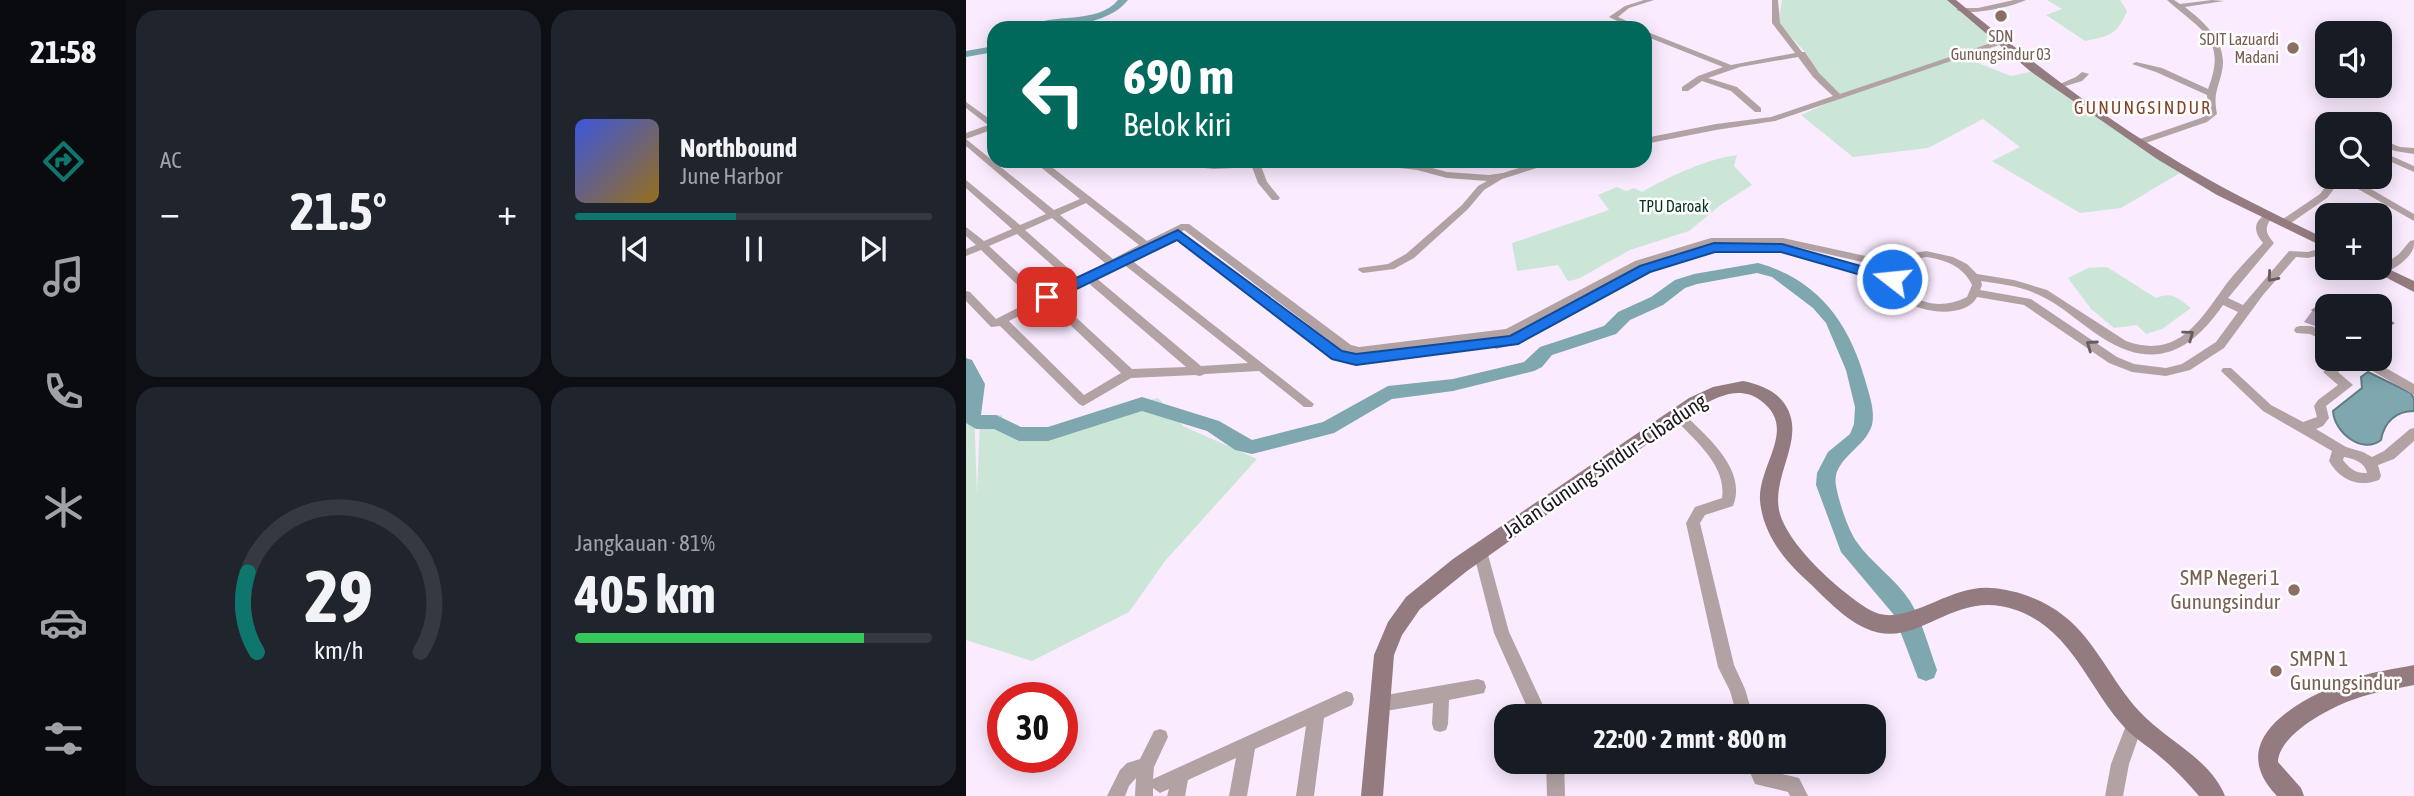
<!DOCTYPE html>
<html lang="id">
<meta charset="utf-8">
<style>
body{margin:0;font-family:"Asap Condensed",sans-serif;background:#20242c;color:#f1f3f6;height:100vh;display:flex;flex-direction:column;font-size:26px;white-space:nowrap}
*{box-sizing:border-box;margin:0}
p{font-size:23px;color:#9ea1a6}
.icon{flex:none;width:38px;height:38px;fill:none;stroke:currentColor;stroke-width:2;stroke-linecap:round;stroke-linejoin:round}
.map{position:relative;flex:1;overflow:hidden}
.details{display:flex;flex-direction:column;gap:10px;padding:10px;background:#0d0f14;width:840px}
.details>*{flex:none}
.banner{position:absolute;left:21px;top:21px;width:665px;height:147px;border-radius:21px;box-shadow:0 4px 18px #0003;background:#00695c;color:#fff;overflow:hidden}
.buttons{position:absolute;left:1349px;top:21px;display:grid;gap:14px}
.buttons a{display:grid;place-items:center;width:77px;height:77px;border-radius:14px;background:#171b24;box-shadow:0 4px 18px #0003;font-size:35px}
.speed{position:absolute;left:21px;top:682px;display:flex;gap:14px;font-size:35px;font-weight:700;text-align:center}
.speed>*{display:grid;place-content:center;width:91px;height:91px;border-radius:50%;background:#171b24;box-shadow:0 4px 18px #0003;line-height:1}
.speed .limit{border:10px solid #d22;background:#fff;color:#111}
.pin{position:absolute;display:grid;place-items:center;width:60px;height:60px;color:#fff;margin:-30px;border-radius:14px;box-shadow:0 4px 10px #0006}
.me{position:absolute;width:77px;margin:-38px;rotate:286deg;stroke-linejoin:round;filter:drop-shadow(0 0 5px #0008)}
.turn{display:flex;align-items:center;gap:24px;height:147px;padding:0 21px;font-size:32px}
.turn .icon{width:91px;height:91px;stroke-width:2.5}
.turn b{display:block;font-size:49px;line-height:60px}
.big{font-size:52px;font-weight:700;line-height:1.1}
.details .tile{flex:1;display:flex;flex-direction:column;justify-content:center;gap:10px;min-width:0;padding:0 24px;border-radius:21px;background:#20242c}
.details .dial{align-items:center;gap:0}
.dial svg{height:182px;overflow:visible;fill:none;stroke:#363941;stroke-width:7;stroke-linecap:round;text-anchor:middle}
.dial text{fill:#f1f3f6;stroke:none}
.song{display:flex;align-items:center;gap:21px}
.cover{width:84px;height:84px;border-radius:10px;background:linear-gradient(135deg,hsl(230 70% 55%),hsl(40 70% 35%))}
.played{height:7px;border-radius:4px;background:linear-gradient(90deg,#0f766e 45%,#363941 45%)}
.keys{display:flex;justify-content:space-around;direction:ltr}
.heat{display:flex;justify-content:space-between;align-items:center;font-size:38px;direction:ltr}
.charge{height:10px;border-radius:5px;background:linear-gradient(90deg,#34c759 81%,#363941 0)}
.details .tiles{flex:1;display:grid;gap:10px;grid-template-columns:repeat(2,1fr)}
.trip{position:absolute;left:528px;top:704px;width:392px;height:70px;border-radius:21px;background:#171b24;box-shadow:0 4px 18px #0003;font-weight:700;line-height:70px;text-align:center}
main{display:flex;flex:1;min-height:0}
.tab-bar{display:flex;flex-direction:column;width:126px;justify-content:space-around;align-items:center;background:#090b0e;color:#9ea1a6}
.tab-bar .icon{width:49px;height:49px}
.tab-bar .active{color:#0f766e}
.tab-bar b{font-size:32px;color:#f1f3f6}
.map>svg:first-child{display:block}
.green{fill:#cbe6d7}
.water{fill:#7ea7af;stroke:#617c84;stroke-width:2}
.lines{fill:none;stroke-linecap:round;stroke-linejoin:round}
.river{fill:#7ea7af;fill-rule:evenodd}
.street{fill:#b3a2a4;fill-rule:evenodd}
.secondary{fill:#947b7f;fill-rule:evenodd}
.wall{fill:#af9db6}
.shaded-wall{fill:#8f8094}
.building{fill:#ccb7d4;stroke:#8f8094;stroke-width:2}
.oneway{stroke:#685c61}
.route{fill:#1a73e8;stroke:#114b97;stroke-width:2}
.education-dot{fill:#8d6e63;stroke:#fefefe;stroke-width:2.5}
.labels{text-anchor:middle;stroke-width:5;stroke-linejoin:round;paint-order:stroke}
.far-education-label{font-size:16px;fill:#785e54;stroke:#fefefe}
.far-park-label{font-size:16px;fill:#033421;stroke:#fefefe}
.far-quarter-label{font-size:18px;letter-spacing:2px;fill:#844226;stroke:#fefefe}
.near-street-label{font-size:21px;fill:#1c171e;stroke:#fefefe}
.near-education-label{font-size:21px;fill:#785e54;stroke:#fefefe;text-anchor:end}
</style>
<main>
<nav class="tab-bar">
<b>21:58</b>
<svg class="icon active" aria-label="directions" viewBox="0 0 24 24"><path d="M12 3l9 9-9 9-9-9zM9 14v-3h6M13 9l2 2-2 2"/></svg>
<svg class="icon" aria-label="music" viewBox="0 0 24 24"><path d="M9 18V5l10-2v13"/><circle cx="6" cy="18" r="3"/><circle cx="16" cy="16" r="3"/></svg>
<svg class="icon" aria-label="phone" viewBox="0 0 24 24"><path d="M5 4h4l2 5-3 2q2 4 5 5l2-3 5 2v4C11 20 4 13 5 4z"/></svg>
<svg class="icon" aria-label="climate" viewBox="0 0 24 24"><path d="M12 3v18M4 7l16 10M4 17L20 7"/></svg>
<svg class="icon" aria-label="car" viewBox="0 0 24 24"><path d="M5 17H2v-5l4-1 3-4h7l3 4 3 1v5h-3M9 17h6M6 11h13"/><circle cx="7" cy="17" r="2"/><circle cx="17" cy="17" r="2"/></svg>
<svg class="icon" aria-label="filters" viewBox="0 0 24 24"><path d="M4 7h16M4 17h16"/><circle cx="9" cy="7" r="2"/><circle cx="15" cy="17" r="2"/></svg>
</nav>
<section class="details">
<div class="tiles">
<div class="tile"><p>AC</p>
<div class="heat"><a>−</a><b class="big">21.5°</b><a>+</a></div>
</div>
<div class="tile">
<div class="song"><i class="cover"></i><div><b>Northbound</b><p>June Harbor</p></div></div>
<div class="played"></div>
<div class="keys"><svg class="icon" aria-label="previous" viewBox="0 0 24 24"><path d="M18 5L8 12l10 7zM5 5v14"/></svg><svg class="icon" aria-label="pause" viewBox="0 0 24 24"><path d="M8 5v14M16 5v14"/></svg><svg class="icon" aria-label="next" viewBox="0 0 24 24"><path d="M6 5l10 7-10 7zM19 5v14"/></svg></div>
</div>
<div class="tile dial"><svg viewBox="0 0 100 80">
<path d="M14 69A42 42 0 1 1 86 69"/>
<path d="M14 69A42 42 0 0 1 10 34" stroke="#0f766e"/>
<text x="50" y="56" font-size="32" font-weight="700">29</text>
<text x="50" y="72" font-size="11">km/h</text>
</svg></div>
<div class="tile"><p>Jangkauan · 81%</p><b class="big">405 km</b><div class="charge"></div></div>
</div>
</section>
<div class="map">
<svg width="1448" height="796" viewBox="0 0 1448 796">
<rect width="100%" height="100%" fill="#faebff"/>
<path class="green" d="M816,0H987L1037,44L999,58L1045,76L1072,70L1214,173L1155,208L1114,213L1026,161L1054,147L1017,119L962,148L887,157L835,115L871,99L852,83L842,55L812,23Z
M1081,0H1154L1161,11C1151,35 1144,36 1119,41L1080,15L1096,9Z
M771,155L768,166L786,185L756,204L723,231L664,250L612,279L602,281L592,265L551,271L546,243L643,210L632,195L651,187L660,191L668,188L676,192C702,177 741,159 771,155Z
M1141,267L1190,298C1206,291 1212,298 1225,308L1196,329L1180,334L1171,325L1148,328L1125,309L1102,278L1122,268Z
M0,378L8,407L11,494L14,416L35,415L43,429L65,441L92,435L148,409L192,398L217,426L291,459L199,561L163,612L66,661L0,640Z"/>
<path class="water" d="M1402,372L1445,393L1448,399V411C1430,411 1418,422 1415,440C1396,455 1368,432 1367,411L1396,388L1395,377Z"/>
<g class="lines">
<path class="river" d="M152,0H162C142,26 91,28 61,28C86,11 130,26 152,0Z
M28,46V52L0,57V51Z
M792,263C853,280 884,324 900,383C904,397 909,411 906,425C899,449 865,459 870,486C873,502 881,527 890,541C905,563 929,578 944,601C956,621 963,648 971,670L968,678L960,681L952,678L928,615L875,552L850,485L851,473L862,452L884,434L888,424L889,407L880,370L860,323L847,308L806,277L791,273L731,284L719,288L697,305L664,320L650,334L586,355L576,367L568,371L487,391L426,399L368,433L286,454L269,450L241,431L176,411L82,441H53L28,429H10L0,423V358L6,360L19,384L15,415H30L55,427H82L176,397L253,421L286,440L357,422L422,386L487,379L558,362L574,347L638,326L652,312L685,297L709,280L728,274Z"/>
<path class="street" d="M678,0H688L663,8L652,17L676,28H666L643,17L659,6Z
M806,0H812L814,23L836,52H839L853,73L874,94L1031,41L1038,43L809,121L750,130L679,144V138L750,124L805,117L867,96L847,77L832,57L774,67L742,78L771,87L795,108V112H789L765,91L736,81L722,91H716V87L732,76L757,67L679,36V31L765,65L829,53L806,23Z
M1048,0H1060C1045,7 1006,16 990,10L994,8H1012Z
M1201,0H1208L1214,4L1246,0L1258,1L1219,7C1239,23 1262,43 1256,71C1252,90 1247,93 1251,114L1241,122L1174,145L1171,144V140L1235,118L1243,113L1241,95L1190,72L1166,64L1170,62L1196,68L1242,89C1262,38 1234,30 1201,0Z
M1116,72L1123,74L1116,81L1093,88L1089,86L1110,77Z
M0,102L28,122V129L0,139V133L22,125L0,108Z
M1366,120L1372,124H1363V121Z
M0,139L88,210L114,199L67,161H78L181,241L215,224H223L385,345L393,347L540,329L669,261L745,238H817L927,262L936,255L960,251L987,257L1001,264L1011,274L1048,280L1081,290L1160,341C1213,360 1234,320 1261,283C1272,269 1285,256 1297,243C1287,231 1287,221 1302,213L1307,216C1298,228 1299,232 1308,243L1262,298L1277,305L1323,251L1342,252L1362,246V253L1342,258L1330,257L1297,295L1258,348L1224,370L1200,376L1166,372L1143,363L1058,305L1011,297C1000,319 954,313 937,300C930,295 927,284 919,281C889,270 856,263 825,254L824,252L829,249L922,275L923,268L817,244H746L677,265L546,336L393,355L377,351L218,230L215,232L376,353C390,356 402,352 415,355L417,358L415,361L390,364L368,359L208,236L192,244V248L181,250L164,259L348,404L346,407H338L293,371L239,374L234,376L229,375L165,378L117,406L113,404L34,326L25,327L0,301V291L4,292L30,319L67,300L15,250L0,256V249L10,245L0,236V227L18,241L46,229L0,188V180L54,225L80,214L0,146ZM120,203L173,245L147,259L94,215ZM86,218L139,263L112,277L59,230ZM51,234L104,281L76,295L23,246ZM960,257C980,260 997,266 1006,285L1001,297C981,307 959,307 942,292C938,289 933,284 933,279C932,275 934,271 934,267L943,260ZM156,263L282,363L235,366L129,277ZM120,281L220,367L166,369L89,298ZM1015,281C1034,284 1055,286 1073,295C1096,305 1114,324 1135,337C1187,371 1224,353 1257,305L1272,312L1250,342L1216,364L1200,368L1168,364L1151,357L1065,299L1014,290L1016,285ZM80,302L155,373L118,395L43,321Z
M1414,139L1434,147L1448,148V154L1429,151L1414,145Z
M1414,151L1448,166V172L1414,157Z
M209,161L248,163L314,161L295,166L301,182L314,198L312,200H306L292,183L286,167L248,169L209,165Z
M394,161H423L451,164L481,172L523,175L537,173L575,161H629L624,164L587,163L536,179L518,190L502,209L448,258L428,269L397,273L392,270L393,268L422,264L440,254L496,205L512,186L521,181L481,178L451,170L399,164Z
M1367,177H1377L1361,198L1322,225H1314V221L1354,194Z
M1379,177H1389L1398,185L1448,214V221L1392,189Z
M1448,240C1448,244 1448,248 1446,251C1441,261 1423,274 1412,273L1411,271L1412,269L1433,254L1444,241Z
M595,311L601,315L599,318L551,344L530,349L524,345L526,342L544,338Z
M1334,326H1346L1362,334V343L1344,334L1330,333L1328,330L1330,327Z
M1374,359H1388L1372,372L1387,385L1360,406L1363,418L1357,426L1350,429L1380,447L1397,452L1406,457L1418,451L1444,429L1448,428V441L1428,459L1412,465L1415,476L1413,480C1392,488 1374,480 1363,461L1366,451L1297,411L1255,371L1257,368H1265L1305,405L1337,422L1351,417L1348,406L1352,400L1372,385L1357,372ZM1378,457C1388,459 1399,462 1401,473C1390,474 1383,468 1377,460Z
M1389,359H1404L1448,384V395L1391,362Z
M712,410L716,412C739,435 782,469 767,506L739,515L734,523L768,665L779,689L787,716H771L764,691L752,667L720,523L729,507L756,498C761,465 728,440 708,418L706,415L708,412Z
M514,545L519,547L521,551L543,632L582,716H565L528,633L507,551L509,547Z
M512,679L518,681L520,687L518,693L483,700L482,724L480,730L474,732L468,730L466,724L467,703L414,712L408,710L406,704L408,698L414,696Z
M380,691L386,693L388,699L386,705L358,718L348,796H330L340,726L289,749L281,796H263L270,758L222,780L219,796H201L203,789L194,793L187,788V796H169L170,778L163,786L159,796H141L154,770L161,763L174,759L188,731L194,729L200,731L202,737L188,767L187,779Z
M1169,716L1175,718L1177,724L1163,764L1157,796H1139L1145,764L1163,718Z
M580,761H598L599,796H581Z
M779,761H796L800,770L833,778L842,796H824L822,792L789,784Z"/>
<path class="secondary" d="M981,0H990C1058,55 1126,110 1201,155C1252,187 1307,213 1362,240V249L1251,195L1191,159L1064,71Z
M1414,265L1448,281V292L1402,268H1414Z
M777,381C792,384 809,390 818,403C842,437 806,472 813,510C820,544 874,592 904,610C938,630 981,585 1024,588C1049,589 1078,600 1098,616C1130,641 1146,682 1173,711C1199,740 1244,758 1259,796H1233C1220,781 1207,767 1192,755C1182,746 1169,739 1159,728C1122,688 1106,630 1050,610C985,587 953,653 899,628C875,617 857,595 838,578C816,558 797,532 794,501C792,464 833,428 794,400C774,386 753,396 735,406L501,571L454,609L436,635L428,655L417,796H395L408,655L422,622L440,597L487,559L723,398L747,387Z
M1448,665V685C1428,689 1408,692 1389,699C1365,707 1313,734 1312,762L1335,788L1338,796H1311C1254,737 1340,695 1390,678C1409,671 1429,669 1448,665Z"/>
</g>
<path class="wall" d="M1362,306V331L1338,322L1347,310Z"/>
<path class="shaded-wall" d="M1427,323L1416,335L1414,336V332Z"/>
<path class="building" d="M1367,296H1379L1398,306H1362V315L1347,310Z
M1414,316L1427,323L1414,332Z"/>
<defs><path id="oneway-chevron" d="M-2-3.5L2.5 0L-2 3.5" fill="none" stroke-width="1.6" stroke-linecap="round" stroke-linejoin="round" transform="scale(1.75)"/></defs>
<g class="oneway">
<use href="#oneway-chevron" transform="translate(1306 277) rotate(131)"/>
<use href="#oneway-chevron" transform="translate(1223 335) rotate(-36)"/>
<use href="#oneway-chevron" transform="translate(1125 345) rotate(-145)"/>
</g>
<path class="route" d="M212,230L376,351L390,354L544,336L674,266L748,243L816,244L931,276L933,279L926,284L815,252H749L684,272L552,344L390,365L366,359L211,240L86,301H76L74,297L76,294Z"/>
<g class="education-dot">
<circle cx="1035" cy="16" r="7"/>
<circle cx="1327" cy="48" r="7"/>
<circle cx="1328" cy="590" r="7"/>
<circle cx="1310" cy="671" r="7"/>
</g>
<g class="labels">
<g class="far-education-label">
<text x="1035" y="42">SDN<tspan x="1035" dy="18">Gunungsindur 03</tspan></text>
<text x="1313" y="45" text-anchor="end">SDIT Lazuardi<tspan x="1313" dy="18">Madani</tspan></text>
</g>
<g class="far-park-label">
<text x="708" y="212">TPU Daroak</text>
</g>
<g class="far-quarter-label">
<text x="1177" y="114">GUNUNGSINDUR</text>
</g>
<g class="near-street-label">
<text transform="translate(639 466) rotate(-34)" y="7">Jalan Gunung Sindur–Cibadung</text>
</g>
<g class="near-education-label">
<text x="1314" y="585">SMP Negeri 1<tspan x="1314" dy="24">Gunungsindur</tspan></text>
<text x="1324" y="666" text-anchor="start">SMPN 1<tspan x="1324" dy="24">Gunungsindur</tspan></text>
</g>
</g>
</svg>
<div class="buttons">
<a><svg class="icon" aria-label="sound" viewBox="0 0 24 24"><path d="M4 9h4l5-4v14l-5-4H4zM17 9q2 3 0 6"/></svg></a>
<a><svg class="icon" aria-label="search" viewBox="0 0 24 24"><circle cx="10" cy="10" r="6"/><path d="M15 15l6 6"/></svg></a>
<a>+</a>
<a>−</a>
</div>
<div class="speed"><div class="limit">30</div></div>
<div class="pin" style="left:81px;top:297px;background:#d93025"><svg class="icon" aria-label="arrive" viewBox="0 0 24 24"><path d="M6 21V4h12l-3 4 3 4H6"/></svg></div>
<svg class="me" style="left:926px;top:279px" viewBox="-20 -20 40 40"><circle r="17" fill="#1a73e8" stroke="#fff" stroke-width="3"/><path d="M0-11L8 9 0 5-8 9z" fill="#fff"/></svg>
<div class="trip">22:00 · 2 mnt · 800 m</div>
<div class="banner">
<div class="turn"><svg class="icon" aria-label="left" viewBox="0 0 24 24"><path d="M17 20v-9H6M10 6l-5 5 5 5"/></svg><div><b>690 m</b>Belok kiri</div></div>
</div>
</div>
</main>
